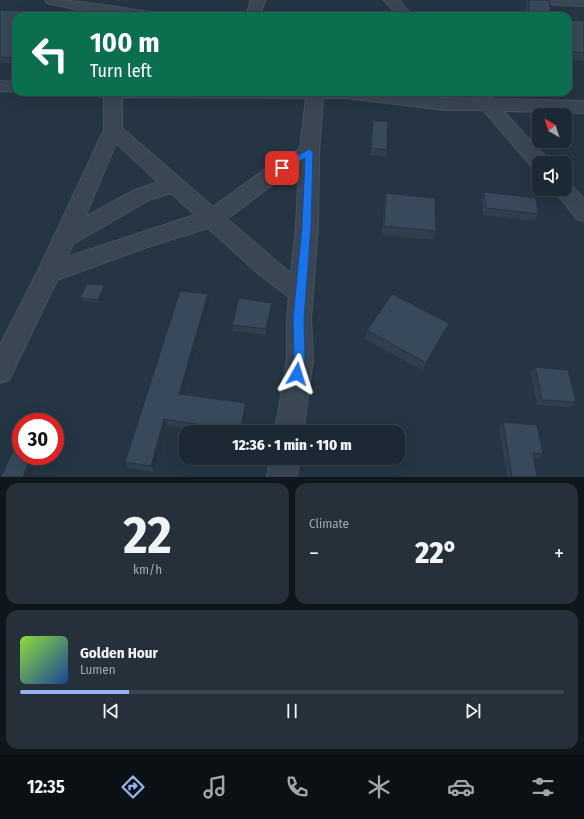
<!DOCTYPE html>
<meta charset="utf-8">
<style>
body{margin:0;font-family:"Fira Sans Condensed",sans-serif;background:#25303b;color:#f1f3f6;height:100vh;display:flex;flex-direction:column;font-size:15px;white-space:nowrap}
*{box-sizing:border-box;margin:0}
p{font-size:13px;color:#a0a6ac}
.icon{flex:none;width:22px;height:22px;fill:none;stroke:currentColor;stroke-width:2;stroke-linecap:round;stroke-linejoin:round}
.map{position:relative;height:477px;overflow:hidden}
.panel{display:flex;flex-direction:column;gap:6px;padding:6px;background:#0f161c;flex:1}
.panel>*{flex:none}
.hud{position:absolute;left:12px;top:12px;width:560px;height:84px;border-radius:12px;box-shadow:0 4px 16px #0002,0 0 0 1px #3a444e;background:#0b6e4f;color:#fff;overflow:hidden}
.needle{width:26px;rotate:321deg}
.tools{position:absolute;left:532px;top:108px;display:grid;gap:8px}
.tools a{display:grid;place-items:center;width:40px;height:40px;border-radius:8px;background:#1c2833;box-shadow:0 4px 16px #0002,0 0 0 1px #3a444e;font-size:20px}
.speed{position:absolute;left:12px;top:413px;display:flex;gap:8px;font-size:20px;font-weight:700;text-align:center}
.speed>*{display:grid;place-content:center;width:52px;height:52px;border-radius:50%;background:#1c2833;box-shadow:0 4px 16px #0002,0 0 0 1px #3a444e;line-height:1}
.speed .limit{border:6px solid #d22;background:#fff;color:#111}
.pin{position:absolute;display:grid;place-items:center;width:34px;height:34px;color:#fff;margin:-17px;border-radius:8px;box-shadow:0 2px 6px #0006}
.me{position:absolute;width:44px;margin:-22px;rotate:6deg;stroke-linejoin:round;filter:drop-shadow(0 0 3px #0008)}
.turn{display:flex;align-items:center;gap:14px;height:84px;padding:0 12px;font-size:18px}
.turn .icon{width:52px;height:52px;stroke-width:2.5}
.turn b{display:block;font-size:28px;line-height:34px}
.big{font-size:30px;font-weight:800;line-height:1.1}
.panel .widget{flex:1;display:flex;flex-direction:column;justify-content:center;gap:6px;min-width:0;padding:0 14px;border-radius:12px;background:#25303b}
.panel .dial{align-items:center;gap:0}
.dial b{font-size:52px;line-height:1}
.song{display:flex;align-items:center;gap:12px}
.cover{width:48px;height:48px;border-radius:6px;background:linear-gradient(135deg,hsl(90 70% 55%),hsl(220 70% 35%))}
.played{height:4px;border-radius:2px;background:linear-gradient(90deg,#95b2f1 20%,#3a444e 20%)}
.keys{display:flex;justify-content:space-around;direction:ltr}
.heat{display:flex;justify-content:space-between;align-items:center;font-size:22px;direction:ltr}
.panel .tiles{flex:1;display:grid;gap:6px;grid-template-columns:1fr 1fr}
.widget:last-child{grid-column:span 2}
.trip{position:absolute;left:179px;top:425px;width:226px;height:40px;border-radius:12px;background:#1c2833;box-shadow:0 4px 16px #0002,0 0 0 1px #3a444e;font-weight:800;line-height:40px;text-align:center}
.dock{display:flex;height:64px;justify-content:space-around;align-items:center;background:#0b1014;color:#a0a6ac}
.dock .icon{width:28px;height:28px}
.dock .active{color:#95b2f1}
.dock b{font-size:18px;color:#f1f3f6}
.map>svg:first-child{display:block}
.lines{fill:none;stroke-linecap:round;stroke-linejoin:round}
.street-casing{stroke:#475260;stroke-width:2}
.street{fill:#3a4653;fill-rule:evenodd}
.wall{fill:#2f3f4d}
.shaded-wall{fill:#26333f}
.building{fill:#37495a;stroke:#26333f}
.route{fill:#1a73e8;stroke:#114b97}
</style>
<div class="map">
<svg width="584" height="477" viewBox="0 0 584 477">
<rect width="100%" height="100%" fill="#253544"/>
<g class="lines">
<defs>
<path id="street" d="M45,0C80,0 115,7 150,12L155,13L157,16H113L92,13L47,3Z
M251,0H265L260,16H246Z
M384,0H399L413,16H398Z
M539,0H584V6L546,4L541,3Z
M0,81L16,82L17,92L0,91Z
M95,92H386L445,98L474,99L476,94C484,92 488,93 493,99L584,101V113L503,111L547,158L550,163H539V169L533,168L483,110H445L346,98H323L319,152L318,226L311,319L313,359L303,432H275L287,359V319L289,297L260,275L208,228L150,246L57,280L9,380L0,383V345L38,271L104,130V97L98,96ZM122,97L306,98L300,149L275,162L213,207L122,128ZM116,143L158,182L135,190L85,217ZM299,166L296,226L291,273L276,261L227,219L289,172ZM171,193L195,215L67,257L73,244L149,200Z
M565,182L570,184L584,199V221L577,219L553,189H565Z
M270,458H300L297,477H267Z"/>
</defs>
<use href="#street" class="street-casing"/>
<use href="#street" class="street"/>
</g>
<path class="wall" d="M527,0H549L551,16H526V2Z
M0,10L23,11L25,16H16V63H0Z
M568,20L584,21V61L568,60Z
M373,120L387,150L386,157L370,155Z
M484,192L538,214L535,221L483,215L482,199Z
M386,193L436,231L433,240L382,235L384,203Z
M106,289L100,303L82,301L80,298Z
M210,302L184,394L246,403L247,410L243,432H209L168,426L155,472L129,468L125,462Z
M272,309L266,335L233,331L232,325Z
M449,323L445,332L423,371L365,339L367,330Z
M535,367L576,402L571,407L537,405L531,373Z
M503,422L543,454L538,459L534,458L537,477H507L499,427Z"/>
<path class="shaded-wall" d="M23,11L25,16H19Z
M104,285L106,289L100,303L98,300Z
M208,294L210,302L182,401L179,394Z
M272,303V309L266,335V329Z
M449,323L445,332L423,371L426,363Z
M246,403L247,410L243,432H241L240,431Z
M164,419L168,426L155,472L151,466Z
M31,456H38L29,477H23Z"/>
<path class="building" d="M529,0H549L551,16H529Z
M0,10L23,11L19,16H16V19L13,23H16V58L0,57Z
M568,20L584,21V53L568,51Z
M373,120L388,122L387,150L371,148Z
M484,192L536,198L538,214L486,208Z
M386,193L435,198L436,231L384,226Z
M87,284L104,285L98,300L80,298Z
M180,291L208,294L179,394L246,403L240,431L164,419L151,466L125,462Z
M392,294L449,323L426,363L367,330Z
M239,298L272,303L266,329L232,325Z
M535,367L568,370L576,402L542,400Z
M503,422L537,425L543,454L533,453L537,477H512Z
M17,442H21V456H31L23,477H1Z"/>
<path class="route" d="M309,149L313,152L311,226L304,319L305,359L301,377L297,379L294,377L292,374L294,359L293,319L302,226L305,158L284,170H279L278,168Z"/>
</svg>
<div class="tools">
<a><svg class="needle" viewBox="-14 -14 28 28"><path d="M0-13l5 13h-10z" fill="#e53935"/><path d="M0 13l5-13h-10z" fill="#a0a6ac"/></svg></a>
<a><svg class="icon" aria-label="sound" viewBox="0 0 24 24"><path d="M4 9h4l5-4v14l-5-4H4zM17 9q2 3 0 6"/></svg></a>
</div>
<div class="speed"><div class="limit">30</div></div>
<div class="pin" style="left:282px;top:168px;background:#d93025"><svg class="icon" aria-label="arrive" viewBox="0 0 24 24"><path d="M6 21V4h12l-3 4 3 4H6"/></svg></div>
<svg class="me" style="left:297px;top:374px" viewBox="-20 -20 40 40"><path d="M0-17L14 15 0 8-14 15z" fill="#1a73e8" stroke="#fff" stroke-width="4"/></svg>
<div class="trip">12:36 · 1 min · 110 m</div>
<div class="hud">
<div class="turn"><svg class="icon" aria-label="left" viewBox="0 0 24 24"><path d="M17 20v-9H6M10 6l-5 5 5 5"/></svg><div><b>100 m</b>Turn left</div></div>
</div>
</div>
<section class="panel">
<div class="tiles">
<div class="widget dial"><b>22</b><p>km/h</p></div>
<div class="widget"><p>Climate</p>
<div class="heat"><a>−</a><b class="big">22°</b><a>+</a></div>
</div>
<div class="widget">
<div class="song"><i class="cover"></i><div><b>Golden Hour</b><p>Lumen</p></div></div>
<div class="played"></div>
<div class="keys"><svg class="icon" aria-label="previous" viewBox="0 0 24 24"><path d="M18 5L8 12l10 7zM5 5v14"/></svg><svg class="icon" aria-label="pause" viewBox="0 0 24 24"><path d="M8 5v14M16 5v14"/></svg><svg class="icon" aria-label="next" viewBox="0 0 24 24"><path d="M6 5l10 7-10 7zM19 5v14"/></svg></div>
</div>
</div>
</section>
<nav class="dock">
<b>12:35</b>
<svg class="icon active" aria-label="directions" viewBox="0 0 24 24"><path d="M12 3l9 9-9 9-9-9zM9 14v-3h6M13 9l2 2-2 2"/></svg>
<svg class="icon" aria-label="music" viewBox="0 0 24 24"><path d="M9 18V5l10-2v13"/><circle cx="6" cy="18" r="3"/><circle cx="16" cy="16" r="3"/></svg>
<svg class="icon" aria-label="phone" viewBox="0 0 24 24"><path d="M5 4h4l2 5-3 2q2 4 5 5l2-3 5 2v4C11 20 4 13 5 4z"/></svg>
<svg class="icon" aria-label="climate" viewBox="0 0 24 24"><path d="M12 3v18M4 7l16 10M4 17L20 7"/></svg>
<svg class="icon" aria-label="car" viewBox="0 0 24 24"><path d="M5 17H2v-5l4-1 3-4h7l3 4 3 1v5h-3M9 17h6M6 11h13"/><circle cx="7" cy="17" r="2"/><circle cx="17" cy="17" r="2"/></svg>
<svg class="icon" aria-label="filters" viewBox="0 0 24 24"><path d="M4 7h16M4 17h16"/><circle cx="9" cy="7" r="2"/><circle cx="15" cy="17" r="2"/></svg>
</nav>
